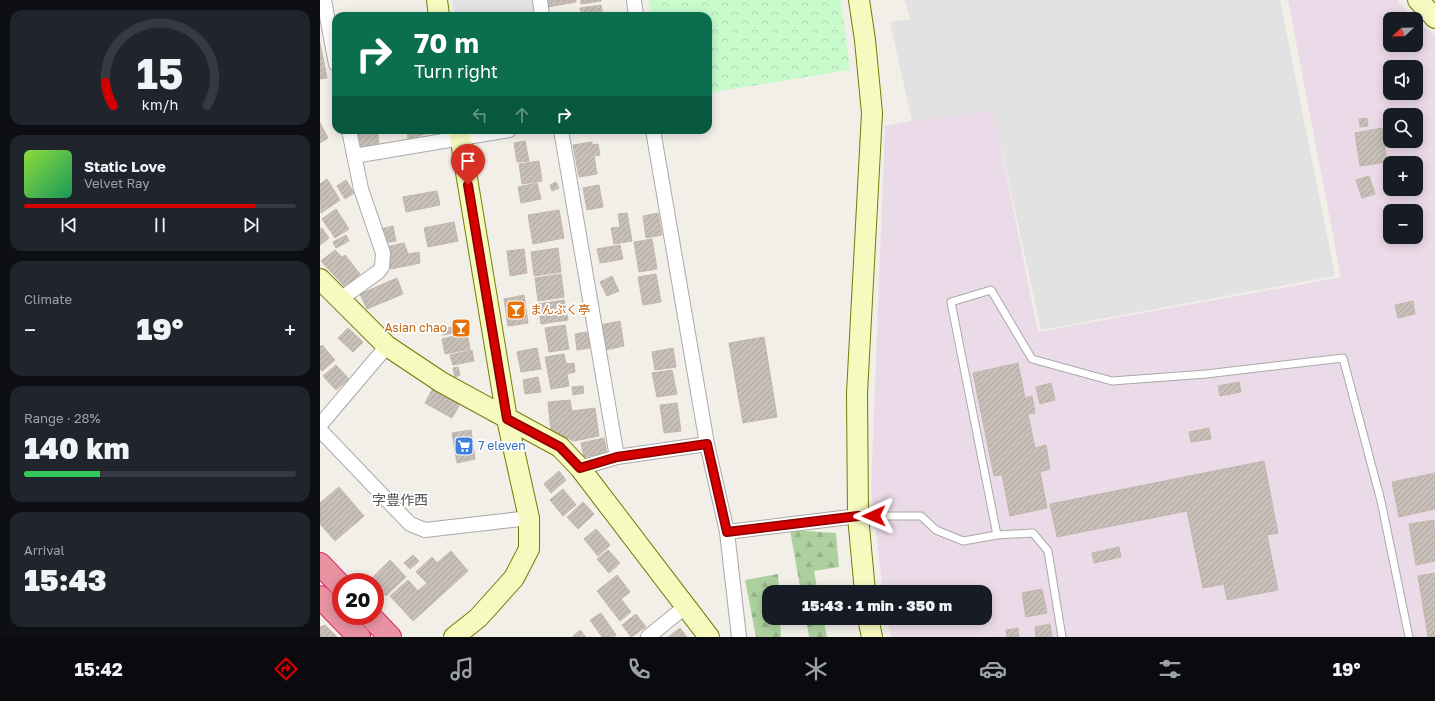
<!DOCTYPE html>
<meta charset="utf-8">
<style>
body{margin:0;font-family:"Golos Text","Noto Sans JP",sans-serif;background:#20242c;color:#f1f3f6;height:100vh;display:flex;flex-direction:column;font-size:15px;white-space:nowrap}
*{box-sizing:border-box;margin:0}
p{font-size:13px;color:#9ea1a6}
.icon{flex:none;width:22px;height:22px;fill:none;stroke:currentColor;stroke-width:2;stroke-linecap:round;stroke-linejoin:round}
.map{position:relative;flex:1;overflow:hidden}
.sheet{display:flex;flex-direction:column;gap:10px;padding:10px;background:#0d0f14;width:320px}
.sheet>*{flex:none}
.hud{position:absolute;left:12px;top:12px;width:380px;height:122px;border-radius:12px;box-shadow:0 2px 10px #0003;background:#0b6e4f;color:#fff;overflow:hidden}
.needle{width:26px;rotate:248deg}
.tools{position:absolute;left:1063px;top:12px;display:grid;gap:8px}
.tools a{display:grid;place-items:center;width:40px;height:40px;border-radius:8px;background:#171b24;box-shadow:0 2px 10px #0003;font-size:20px}
.speed{position:absolute;left:12px;top:573px;display:flex;gap:8px;font-size:20px;font-weight:700;text-align:center}
.speed>*{display:grid;place-content:center;width:52px;height:52px;border-radius:50%;background:#171b24;box-shadow:0 2px 10px #0003;line-height:1}
.speed .limit{border:6px solid #d22;background:#fff;color:#111}
.pin{position:absolute;display:grid;place-items:center;width:34px;height:34px;color:#fff;margin:-41px -17px;border-radius:50% 50% 50% 0;rotate:-45deg;box-shadow:0 0 4px #0007}
.pin .icon{rotate:45deg}
.me{position:absolute;width:44px;margin:-22px;rotate:269deg;stroke-linejoin:round;filter:drop-shadow(0 0 3px #0008)}
.turn{display:flex;align-items:center;gap:14px;height:84px;padding:0 16px;font-size:18px}
.turn .icon{width:52px;height:52px;stroke-width:2.5}
.turn b{display:block;font-size:28px;line-height:34px}
.lanes{display:flex;align-items:center;height:38px;padding:0 16px;background:#0003;justify-content:center;gap:20px;direction:ltr}
.lanes .off{opacity:.35}
.big{font-size:30px;font-weight:800;line-height:1.1}
.sheet .card{flex:1;display:flex;flex-direction:column;justify-content:center;gap:6px;min-width:0;padding:0 14px;border-radius:12px;background:#20242c}
.sheet .dial{align-items:center;gap:0}
.dial svg{height:104px;overflow:visible;fill:none;stroke:#363941;stroke-width:7;stroke-linecap:round;text-anchor:middle}
.dial text{fill:#f1f3f6;stroke:none}
.song{display:flex;align-items:center;gap:12px}
.cover{width:48px;height:48px;border-radius:6px;background:linear-gradient(135deg,hsl(90 70% 55%),hsl(150 70% 35%))}
.played{height:4px;border-radius:2px;background:linear-gradient(90deg,#d40000 85%,#363941 85%)}
.keys{display:flex;justify-content:space-around;direction:ltr}
.heat{display:flex;justify-content:space-between;align-items:center;font-size:22px;direction:ltr}
.charge{height:6px;border-radius:3px;background:linear-gradient(90deg,#34c759 28%,#363941 0)}
.trip{position:absolute;left:442px;top:585px;width:230px;height:40px;border-radius:12px;background:#171b24;box-shadow:0 2px 10px #0003;font-weight:800;line-height:40px;text-align:center}
.dock{display:flex;height:64px;justify-content:space-around;align-items:center;background:#090b0e;color:#9ea1a6}
.dock .icon{width:28px;height:28px}
.dock .active{color:#d40000}
.dock b{font-size:18px;color:#f1f3f6}
main{display:flex;flex:1;min-height:0}
.map>svg:first-child{display:block}
.industrial{fill:#ebdbe8;fill-rule:evenodd}
.forest{fill:url(#forest-firs)}
.park{fill:url(#park-crowns)}
.parking{fill:#e2e2e2}
.building{fill:url(#building-hatch);stroke:#c4b6ab}
.lines{fill:none;stroke-linecap:round;stroke-linejoin:round}
.lane-casing{stroke:#a9a9a9;stroke-width:9}
.street-casing{stroke:#a9a9a9;stroke-width:16}
.secondary-casing{stroke:#707d05;stroke-width:22}
.highway-casing{stroke:#dc2a67;stroke-width:24}
.lane{stroke:#fff;stroke-width:7}
.street{stroke:#fff;stroke-width:14}
.secondary{stroke:#f7fabf;stroke-width:20}
.highway{stroke:#e892a2;stroke-width:22}
.route-casing{stroke:#8a0000;stroke-width:10}
.route{stroke:#d40000;stroke-width:7}
.labels{text-anchor:middle;stroke-width:3.5;stroke-linejoin:round;paint-order:stroke}
.food-label{font-size:12px;fill:#c56008;stroke:#fff;text-anchor:start}
.shop-label{font-size:12px;fill:#366cbe;stroke:#fff;text-anchor:start}
.quarter-label{font-size:14px;fill:#555;stroke:#fff}
</style>
<main>
<section class="sheet">
<div class="card dial"><svg viewBox="0 0 100 80">
<path d="M14 69A42 42 0 1 1 86 69"/>
<path d="M14 69A42 42 0 0 1 8 51" stroke="#d40000"/>
<text x="50" y="56" font-size="32" font-weight="700">15</text>
<text x="50" y="72" font-size="11">km/h</text>
</svg></div>
<div class="card">
<div class="song"><i class="cover"></i><div><b>Static Love</b><p>Velvet Ray</p></div></div>
<div class="played"></div>
<div class="keys"><svg class="icon" aria-label="previous" viewBox="0 0 24 24"><path d="M18 5L8 12l10 7zM5 5v14"/></svg><svg class="icon" aria-label="pause" viewBox="0 0 24 24"><path d="M8 5v14M16 5v14"/></svg><svg class="icon" aria-label="next" viewBox="0 0 24 24"><path d="M6 5l10 7-10 7zM19 5v14"/></svg></div>
</div>
<div class="card"><p>Climate</p>
<div class="heat"><a>−</a><b class="big">19°</b><a>+</a></div>
</div>
<div class="card"><p>Range · 28%</p><b class="big">140 km</b><div class="charge"></div></div>
<div class="card"><p>Arrival</p><b class="big">15:43</b></div>
</section>
<div class="map">
<svg width="1115" height="637" viewBox="0 0 1115 637">
<defs>
<pattern id="forest-firs" width="22" height="20" patternUnits="userSpaceOnUse"><rect width="22" height="20" fill="#add19e"/><path d="M5 1l3.5 6h-7zM16 11l3.5 6h-7z" fill="#95b388"/></pattern>
<pattern id="park-crowns" width="20" height="18" patternUnits="userSpaceOnUse"><rect width="20" height="18" fill="#c8facc"/><path d="M2 6a3 3 0 1 1 6 0M12 15a3 3 0 1 1 6 0" fill="none" stroke="#acd6af"/></pattern>
<pattern id="building-hatch" width="6" height="6" patternUnits="userSpaceOnUse"><rect width="6" height="6" fill="#c7bfb8"/><path d="M-1 1l2-2M0 6l6-6M5 7l2-2" fill="none" stroke="#aba49e"/></pattern>
</defs>
<rect width="100%" height="100%" fill="#f2efe9"/>
<path class="industrial" d="M968,0H1077L1093,19H1070V45H1096V23L1115,34V637H571L566,618H665V592H563L551,489L565,126L672,104L718,332L1021,277ZM1070,67H1096V93H1070ZM1070,115H1096V141H1070ZM1070,163H1096V189H1070ZM1070,211H1096V237H1070Z"/>
<path class="forest" d="M470,530L516,533L519,567L494,571L498,592H481Z
M458,574L459,592H449V618H460L461,637H436L425,580Z
M486,618H503L507,637H489Z"/>
<path class="park" d="M328,0H521L530,70L388,93V16H331Z"/>
<path class="parking" d="M132,0H213L216,16H135Z
M585,0H960L1015,276L721,330L673,110L592,121L570,22L590,19Z"/>
<path class="building" d="M226,0H256V2L228,7Z
M261,0H281V1L261,4Z
M281,5L283,16H262L260,8Z
M0,43L7,78L0,79Z
M1047,118L1048,126L1040,127L1039,119Z
M0,123L8,138L0,143Z
M1062,128L1067,162L1040,166L1035,133Z
M37,130H57L59,143L41,147Z
M89,130H119L88,139L87,131Z
M205,141L209,161L197,162L194,143Z
M272,142V145L278,144L280,155L274,156L277,174L259,177L253,145Z
M219,161L222,181L202,184L199,164Z
M1049,176L1055,194L1042,198L1036,180Z
M7,179L20,200L1,213L0,184Z
M26,180L34,193L25,199L17,186Z
M236,182L239,188L232,191L230,185Z
M217,183L221,199L201,203L198,187Z
M279,185L283,207L267,210L263,188Z
M117,191L120,205L86,212L83,197Z
M16,209L29,229L15,238L2,219Z
M239,210L244,238L213,244L208,215Z
M307,213L312,241L294,244L291,228L300,227L298,214Z
M338,213L342,235L326,238L323,216Z
M134,222L138,241L108,247L104,228Z
M73,226L76,241L64,243L61,229Z
M2,228L9,238L0,245V229Z
M26,235L29,241L16,248L13,242Z
M332,239L337,269L319,272L314,242Z
M84,243L88,254L99,252L100,263L71,269L66,247Z
M300,245L303,259L280,263L277,249Z
M238,248L241,272L214,276L211,252Z
M204,249L207,273L190,276L187,251Z
M15,250L22,257L25,255L40,274L25,287L1,261Z
M241,274L244,297L218,301L215,278Z
M336,274L341,302L323,305L318,277Z
M292,276L299,291L287,296L280,282Z
M77,278L83,294L47,309L40,294Z
M204,295L208,323L188,326L184,299Z
M244,300L248,320L221,324L218,304Z
M1093,301L1095,314L1078,318L1075,305Z
M300,321L304,346L285,350L280,325Z
M245,325L249,349L229,352L225,328Z
M131,327L132,333L123,335L122,330Z
M28,328L43,342L33,352L18,338Z
M267,332L270,348L257,350L255,334Z
M147,333L150,349L125,354L122,339Z
M444,337L457,417L423,423L409,343Z
M2,345L15,360L2,371L0,369V347Z
M217,348L221,369L201,372L197,352Z
M353,348L356,367L335,370L332,352Z
M152,350L154,361L133,365L130,355Z
M244,354L246,364L254,363L255,372L247,374L249,386L231,389L225,357Z
M698,363L705,398L712,396L715,413L708,414L715,448L726,445L730,469L720,472L727,508L690,516L682,475L674,476L653,373Z
M16,365L29,379L16,390L3,376Z
M138,367L140,375L135,377L133,368Z
M352,370L357,394L337,397L332,373Z
M218,377L221,392L205,394L203,380Z
M919,382L921,392L900,396L898,386Z
M731,383L735,400L720,404L716,387Z
M263,386L264,393L253,395L252,387Z
M113,388L140,404L132,418L105,403Z
M250,400L252,411L275,408L279,436L254,441L231,432L228,402Z
M357,403L361,431L344,433L340,405Z
M889,428L891,439L871,442L869,432Z
M151,430L155,459L137,463L132,433Z
M284,438L287,453L264,457L261,443Z
M944,461L958,533L947,535L958,590L907,600L904,584L883,588L867,511L737,537L730,504Z
M239,471L246,480L231,493L224,484Z
M1115,473V509L1079,517L1072,482Z
M19,487L44,516L15,541L0,524V503Z
M243,489L256,505L243,516L230,500Z
M263,502L274,514L258,529L247,517Z
M1114,520L1115,561L1096,565L1089,524Z
M276,529L290,545L278,556L264,539Z
M799,547L801,557L774,563L772,553Z
M288,550L300,563L289,573L277,559Z
M131,551L148,571L93,621L70,596L88,580L98,591L107,583L96,572L112,557L117,563Z
M93,555L99,561L90,569L84,563Z
M70,560L86,577L66,596L55,584V582H53L50,580Z
M1115,573V637H1108L1098,576Z
M297,575L310,592L301,599L311,612L300,621L277,591Z
M722,589L727,613L706,617L702,593Z
M281,613L296,635L293,637H282L270,620Z
M316,614L326,627L311,637L302,625Z
M730,624L732,637H716L715,627Z
M5,625L17,637H0V627Z
M360,628L367,637H348Z
M698,628L699,637H687L686,630Z
M260,630L266,637H254L253,636Z"/>
<g class="lines">
<defs>
<path id="lane" d="M539,516H601L616,530L643,541L677,535L713,533L728,551L742,637
M677,535L631,302L671,290L712,359L792,381L886,374L1023,358L1061,501L1089,637"/>
<path id="street" d="M4,0L16,64
M220,0L222,16
M314,0L316,16
M241,130L297,457
M333,130L387,444L407,532L419,637
M34,156L189,130
M19,300L58,272L62,267L63,253L41,189L29,130
M0,425L67,346
M0,430L90,524L105,530L209,518
M260,468L297,457L387,444
M407,532L538,516
M328,637L366,606"/>
<path id="secondary" d="M117,0L119,16
M539,0L545,40L552,113L537,393L538,516L545,592
M1098,0L1115,18
M0,279L67,346L121,382L240,447L260,468L389,637
M548,618L552,637
M134,637L158,618L194,578L209,549V518L187,419L139,130"/>
<path id="highway" d="M0,564L21,586
M0,597L39,637
M50,616L70,637"/>
</defs>
<use href="#lane" class="lane-casing"/>
<use href="#street" class="street-casing"/>
<use href="#secondary" class="secondary-casing"/>
<use href="#highway" class="highway-casing"/>
<use href="#lane" class="lane"/>
<use href="#street" class="street"/>
<use href="#secondary" class="secondary"/>
<use href="#highway" class="highway"/>
</g>
<g class="lines">
<defs>
<path id="route" d="M148,185L187,419L240,447L260,468L297,457L387,444L407,532L538,516H554"/>
</defs>
<use href="#route" class="route-casing"/>
<use href="#route" class="route"/>
</g>
<defs>
<symbol id="bar-square" viewBox="-11 -11 22 22"><rect x="-9" y="-9" width="18" height="18" rx="4" fill="#e8710a" stroke="#fff"/><path d="M-6-5H6L.8 .8V4.5H3.5V6h-7V4.5H-.8V.8Z" fill="#fff"/></symbol>
<symbol id="supermarket-square" viewBox="-11 -11 22 22"><rect x="-9" y="-9" width="18" height="18" rx="4" fill="#3f7fe0" stroke="#fff"/><path d="M-6-5.5h2.5l.6 2H6L4.5 2H-2.5L-4.4-4H-6ZM-1.5 3.2a1.3 1.3 0 1 0 .1 0ZM3 3.2a1.3 1.3 0 1 0 .1 0Z" fill="#fff"/></symbol>
</defs>
<g fill-rule="evenodd">
<use href="#bar-square" x="185" y="299" width="22" height="22"/>
<use href="#bar-square" x="130" y="317" width="22" height="22"/>
<use href="#supermarket-square" x="133" y="435" width="22" height="22"/>
</g>
<g class="labels">
<g class="food-label">
<text x="210" y="314">まんぷく亭</text>
<text x="127" y="332" text-anchor="end">Asian chao</text>
</g>
<g class="shop-label">
<text x="158" y="450">7 eleven</text>
</g>
<g class="quarter-label">
<text x="80" y="505">字豊作西</text>
</g>
</g>
</svg>
<div class="tools">
<a><svg class="needle" viewBox="-14 -14 28 28"><path d="M0-13l5 13h-10z" fill="#e53935"/><path d="M0 13l5-13h-10z" fill="#9ea1a6"/></svg></a>
<a><svg class="icon" aria-label="sound" viewBox="0 0 24 24"><path d="M4 9h4l5-4v14l-5-4H4zM17 9q2 3 0 6"/></svg></a>
<a><svg class="icon" aria-label="search" viewBox="0 0 24 24"><circle cx="10" cy="10" r="6"/><path d="M15 15l6 6"/></svg></a>
<a>+</a>
<a>−</a>
</div>
<div class="speed"><div class="limit">20</div></div>
<div class="pin" style="left:148px;top:185px;background:#d93025"><svg class="icon" aria-label="arrive" viewBox="0 0 24 24"><path d="M6 21V4h12l-3 4 3 4H6"/></svg></div>
<svg class="me" style="left:554px;top:516px" viewBox="-20 -20 40 40"><path d="M0-17L14 15 0 8-14 15z" fill="#d40000" stroke="#fff" stroke-width="4"/></svg>
<div class="trip">15:43 · 1 min · 350 m</div>
<div class="hud">
<div class="turn"><svg class="icon" aria-label="right" viewBox="0 0 24 24"><path d="M7 20v-9h11M14 6l5 5-5 5"/></svg><div><b>70 m</b>Turn right</div></div>
<div class="lanes"><svg class="icon off" aria-label="left" viewBox="0 0 24 24"><path d="M17 20v-9H6M10 6l-5 5 5 5"/></svg><svg class="icon off" aria-label="ahead" viewBox="0 0 24 24"><path d="M12 20V5M6 11l6-6 6 6"/></svg><svg class="icon" aria-label="right" viewBox="0 0 24 24"><path d="M7 20v-9h11M14 6l5 5-5 5"/></svg></div>
</div>
</div>
</main>
<nav class="dock">
<b>15:42</b>
<svg class="icon active" aria-label="directions" viewBox="0 0 24 24"><path d="M12 3l9 9-9 9-9-9zM9 14v-3h6M13 9l2 2-2 2"/></svg>
<svg class="icon" aria-label="music" viewBox="0 0 24 24"><path d="M9 18V5l10-2v13"/><circle cx="6" cy="18" r="3"/><circle cx="16" cy="16" r="3"/></svg>
<svg class="icon" aria-label="phone" viewBox="0 0 24 24"><path d="M5 4h4l2 5-3 2q2 4 5 5l2-3 5 2v4C11 20 4 13 5 4z"/></svg>
<svg class="icon" aria-label="climate" viewBox="0 0 24 24"><path d="M12 3v18M4 7l16 10M4 17L20 7"/></svg>
<svg class="icon" aria-label="car" viewBox="0 0 24 24"><path d="M5 17H2v-5l4-1 3-4h7l3 4 3 1v5h-3M9 17h6M6 11h13"/><circle cx="7" cy="17" r="2"/><circle cx="17" cy="17" r="2"/></svg>
<svg class="icon" aria-label="filters" viewBox="0 0 24 24"><path d="M4 7h16M4 17h16"/><circle cx="9" cy="7" r="2"/><circle cx="15" cy="17" r="2"/></svg>
<b>19°</b>
</nav>
